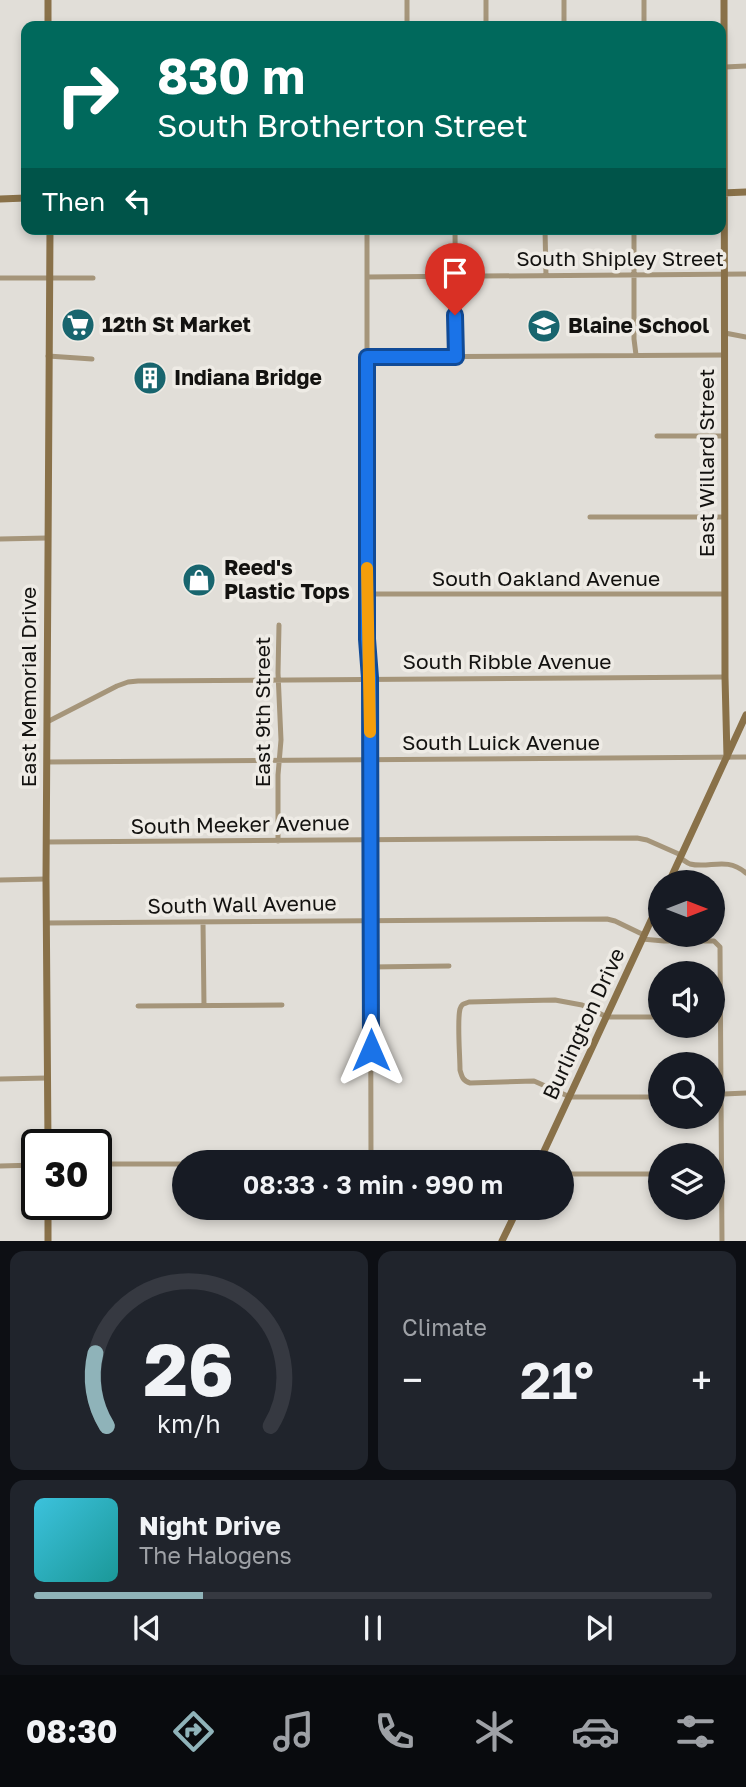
<!DOCTYPE html>
<meta charset="utf-8">
<style>
body{margin:0;font-family:"Golos Text",sans-serif;background:#20242c;color:#f1f3f6;height:100vh;display:flex;flex-direction:column;font-size:26px;white-space:nowrap}
*{box-sizing:border-box;margin:0}
p{font-size:23px;color:#9ea1a6}
.icon{flex:none;width:38px;height:38px;fill:none;stroke:currentColor;stroke-width:2;stroke-linecap:round;stroke-linejoin:round}
.map{position:relative;height:1241px;overflow:hidden}
.drawer{display:flex;flex-direction:column;gap:10px;padding:10px;background:#0d0f14;flex:1}
.drawer>*{flex:none}
.banner{position:absolute;left:21px;top:21px;width:705px;height:214px;border-radius:14px;box-shadow:0 4px 10px #0003;background:#00695c;color:#fff;overflow:hidden}
.needle{width:46px;rotate:90deg}
.buttons{position:absolute;left:648px;top:870px;display:grid;gap:14px}
.buttons a{display:grid;place-items:center;width:77px;height:77px;border-radius:50%;background:#171b24;box-shadow:0 4px 10px #0003;font-size:35px}
.speed{position:absolute;left:21px;top:1129px;display:flex;gap:14px;font-size:35px;font-weight:700;text-align:center}
.speed>*{display:grid;place-content:center;width:91px;height:91px;border-radius:50%;background:#171b24;box-shadow:0 4px 10px #0003;line-height:1}
.speed .limit{border:4px solid #111;border-radius:10px;background:#fff;color:#111}
.pin{position:absolute;display:grid;place-items:center;width:60px;height:60px;color:#fff;margin:-72px -30px;border-radius:50% 50% 50% 0;rotate:-45deg;box-shadow:0 0 7px #0007}
.pin .icon{rotate:45deg}
.me{position:absolute;width:77px;margin:-38px;rotate:0deg;stroke-linejoin:round;filter:drop-shadow(0 0 5px #0008)}
.turn{display:flex;align-items:center;gap:24px;height:147px;padding:0 21px;font-size:32px}
.turn .icon{width:91px;height:91px;stroke-width:2.5}
.turn b{display:block;font-size:49px;line-height:60px}
.then{display:flex;align-items:center;height:66px;padding:0 21px;background:#0003;gap:14px;font-size:26px}
.big{font-size:52px;font-weight:600;line-height:1.1}
.drawer .card{flex:1;display:flex;flex-direction:column;justify-content:center;gap:10px;min-width:0;padding:0 24px;border-radius:14px;background:#20242c}
.drawer .dial{align-items:center;gap:0}
.dial svg{height:182px;overflow:visible;fill:none;stroke:#363941;stroke-width:7;stroke-linecap:round;text-anchor:middle}
.dial text{fill:#f1f3f6;stroke:none}
.song{display:flex;align-items:center;gap:21px}
.cover{width:84px;height:84px;border-radius:10px;background:linear-gradient(135deg,hsl(190 70% 55%),hsl(180 70% 35%))}
.played{height:7px;border-radius:4px;background:linear-gradient(90deg,#8fb3b9 25%,#363941 25%)}
.keys{display:flex;justify-content:space-around;direction:ltr}
.heat{display:flex;justify-content:space-between;align-items:center;font-size:38px;direction:ltr}
.drawer .tiles{flex:1;display:grid;gap:10px;grid-template-columns:1fr 1fr}
.card:last-child{grid-column:span 2}
.trip{position:absolute;left:172px;top:1150px;width:402px;height:70px;border-radius:35px;background:#171b24;box-shadow:0 4px 10px #0003;font-weight:600;line-height:70px;text-align:center}
.dock{display:flex;height:112px;justify-content:space-around;align-items:center;background:#090b0e;color:#9ea1a6}
.dock .icon{width:49px;height:49px}
.dock .selected{color:#8fb3b9}
.dock b{font-size:32px;color:#f1f3f6}
.map>svg:first-child{display:block}
.lines{fill:none;stroke-linecap:round;stroke-linejoin:round}
.street{stroke:#a5957a;stroke-width:5}
.secondary{stroke:#897149;stroke-width:7}
.route-casing{stroke:#114b97;stroke-width:18}
.route{stroke:#1a73e8;stroke-width:12}
.slow{stroke:#f59e0b;stroke-width:12}
.labels{text-anchor:middle;stroke-width:7;stroke-linejoin:round;paint-order:stroke}
.street-label{font-size:21px;fill:#131210;stroke:#eeebe5}
.poi-label{font-size:21px;font-weight:bold;fill:#131210;stroke:#eeebe5;text-anchor:start}
</style>
<div class="map">
<svg width="746" height="1241" viewBox="0 0 746 1241">
<rect width="100%" height="100%" fill="#e1ded8"/>
<g class="lines">
<path class="street" d="M407,0V26
M486,0V26
M644,0V26
M564,26V0
M725,67L746,66
M367,229V639L370,678L371,1162
M455,229L456,357
M545,229L546,276
M634,229V339L636,355
M367,277L746,274
M0,278H93
M725,333L746,337
M48,356L92,359
M367,357L725,355
M657,436H725
M590,517H725
M0,539L47,538
M367,594H725
M47,722L117,686L128,682L138,681L725,677
M47,762L746,757
M278,841V775L281,740L278,673L279,625
M46,842L637,838L647,840L681,855
M680,858C684,860 687,863 690,864C710,869 726,856 746,873
M0,880L46,879
M203,922L204,1006
M46,923L607,919L615,921L644,935
M642,939L664,941H714L720,947L722,1241
M370,967L449,966
M138,1006L282,1005
M660,1017H607L582,1005L555,1000L469,1002C464,1004 462,1003 460,1009C457,1020 460,1056 460,1070C462,1077 463,1081 470,1083L534,1081L570,1097H660
M0,1079L47,1078
M712,1096L724,1094L746,1093
M394,1162L484,1160L497,1162
M96,1164H184
M0,1166L37,1165
M562,1174H660"/>
<path class="secondary" d="M48,0V26
M724,0L725,677L727,757
M722,193L746,192
M0,199L26,198
M669,882L746,715
M48,1144L46,879L50,229
M539,1162L660,901
M48,1204V1241
M502,1241L518,1208"/>
</g>
<g class="lines">
<defs>
<path id="route" d="M371,1050L370,678L367,639V357H456L455,315"/>
</defs>
<use href="#route" class="route-casing"/>
<use href="#route" class="route"/>
<path class="slow" d="M367,568L370,732"/>
</g>
<defs>
<symbol id="supermarket-disc" viewBox="-11 -11 22 22"><circle r="9.5" fill="#18656e" stroke="#eeebe5"/><path d="M-6-5.5h2.5l.6 2H6L4.5 2H-2.5L-4.4-4H-6ZM-1.5 3.2a1.3 1.3 0 1 0 .1 0ZM3 3.2a1.3 1.3 0 1 0 .1 0Z" fill="#fff"/></symbol>
<symbol id="school-disc" viewBox="-11 -11 22 22"><circle r="9.5" fill="#18656e" stroke="#eeebe5"/><path d="M0-5L7-2L0 1L-7-2ZM-4 1L0 2.5L4 1V4Q0 6-4 4Z" fill="#fff"/></symbol>
<symbol id="building-disc" viewBox="-11 -11 22 22"><circle r="9.5" fill="#18656e" stroke="#eeebe5"/><path d="M-4-6H4V6H1V3H-1V6H-4ZM-2.5-4.3h1.7v1.8h-1.7ZM.8-4.3h1.7v1.8H.8ZM-2.5-1h1.7V.8h-1.7ZM.8-1h1.7V.8H.8Z" fill="#fff"/></symbol>
<symbol id="shop-disc" viewBox="-11 -11 22 22"><circle r="9.5" fill="#18656e" stroke="#eeebe5"/><path d="M-5-2.5h2.3a2.7 3.5 0 0 1 5.4 0H5L5.5 6h-11ZM-1.5-2.5h3a1.5 2.3 0 0 0-3 0Z" fill="#fff"/></symbol>
</defs>
<g fill-rule="evenodd">
<use href="#supermarket-disc" x="59" y="306" width="38" height="38"/>
<use href="#school-disc" x="525" y="307" width="38" height="38"/>
<use href="#building-disc" x="131" y="359" width="38" height="38"/>
<use href="#shop-disc" x="180" y="561" width="38" height="38"/>
</g>
<g class="labels">
<g class="street-label">
<text x="620" y="266">South Shipley Street</text>
<text transform="translate(707 463) rotate(-90)" y="7">East Willard Street</text>
<text x="546" y="586">South Oakland Avenue</text>
<text x="507" y="669">South Ribble Avenue</text>
<text transform="translate(29 687) rotate(-90)" y="7">East Memorial Drive</text>
<text transform="translate(263 712) rotate(-90)" y="7">East 9th Street</text>
<text x="501" y="750">South Luick Avenue</text>
<text transform="translate(240 825) rotate(-1)" y="7">South Meeker Avenue</text>
<text transform="translate(242 905) rotate(-1)" y="7">South Wall Avenue</text>
<text transform="translate(584 1024) rotate(-65)" y="7">Burlington Drive</text>
</g>
<g class="poi-label">
<text x="102" y="332">12th St Market</text>
<text x="568" y="333">Blaine School</text>
<text x="174" y="385">Indiana Bridge</text>
<text x="224" y="575">Reed's<tspan x="224" dy="24">Plastic Tops</tspan></text>
</g>
</g>
</svg>
<div class="buttons">
<a><svg class="needle" viewBox="-14 -14 28 28"><path d="M0-13l5 13h-10z" fill="#e53935"/><path d="M0 13l5-13h-10z" fill="#9ea1a6"/></svg></a>
<a><svg class="icon" aria-label="sound" viewBox="0 0 24 24"><path d="M4 9h4l5-4v14l-5-4H4zM17 9q2 3 0 6"/></svg></a>
<a><svg class="icon" aria-label="search" viewBox="0 0 24 24"><circle cx="10" cy="10" r="6"/><path d="M15 15l6 6"/></svg></a>
<a><svg class="icon" aria-label="layers" viewBox="0 0 24 24"><path d="M12 4l9 5-9 5-9-5zM3 14l9 5 9-5"/></svg></a>
</div>
<div class="speed"><div class="limit">30</div></div>
<div class="pin" style="left:455px;top:315px;background:#d93025"><svg class="icon" aria-label="arrive" viewBox="0 0 24 24"><path d="M6 21V4h12l-3 4 3 4H6"/></svg></div>
<svg class="me" style="left:371px;top:1050px" viewBox="-20 -20 40 40"><path d="M0-17L14 15 0 8-14 15z" fill="#1a73e8" stroke="#fff" stroke-width="4"/></svg>
<div class="trip">08:33 · 3 min · 990 m</div>
<div class="banner">
<div class="turn"><svg class="icon" aria-label="right" viewBox="0 0 24 24"><path d="M7 20v-9h11M14 6l5 5-5 5"/></svg><div><b>830 m</b>South Brotherton Street</div></div>
<div class="then">Then<svg class="icon" aria-label="left" viewBox="0 0 24 24"><path d="M17 20v-9H6M10 6l-5 5 5 5"/></svg></div>
</div>
</div>
<section class="drawer">
<div class="tiles">
<div class="card dial"><svg viewBox="0 0 100 80">
<path d="M14 69A42 42 0 1 1 86 69"/>
<path d="M14 69A42 42 0 0 1 9 37" stroke="#8fb3b9"/>
<text x="50" y="56" font-size="32" font-weight="700">26</text>
<text x="50" y="72" font-size="11">km/h</text>
</svg></div>
<div class="card"><p>Climate</p>
<div class="heat"><a>−</a><b class="big">21°</b><a>+</a></div>
</div>
<div class="card">
<div class="song"><i class="cover"></i><div><b>Night Drive</b><p>The Halogens</p></div></div>
<div class="played"></div>
<div class="keys"><svg class="icon" aria-label="previous" viewBox="0 0 24 24"><path d="M18 5L8 12l10 7zM5 5v14"/></svg><svg class="icon" aria-label="pause" viewBox="0 0 24 24"><path d="M8 5v14M16 5v14"/></svg><svg class="icon" aria-label="next" viewBox="0 0 24 24"><path d="M6 5l10 7-10 7zM19 5v14"/></svg></div>
</div>
</div>
</section>
<nav class="dock">
<b>08:30</b>
<svg class="icon selected" aria-label="directions" viewBox="0 0 24 24"><path d="M12 3l9 9-9 9-9-9zM9 14v-3h6M13 9l2 2-2 2"/></svg>
<svg class="icon" aria-label="music" viewBox="0 0 24 24"><path d="M9 18V5l10-2v13"/><circle cx="6" cy="18" r="3"/><circle cx="16" cy="16" r="3"/></svg>
<svg class="icon" aria-label="phone" viewBox="0 0 24 24"><path d="M5 4h4l2 5-3 2q2 4 5 5l2-3 5 2v4C11 20 4 13 5 4z"/></svg>
<svg class="icon" aria-label="climate" viewBox="0 0 24 24"><path d="M12 3v18M4 7l16 10M4 17L20 7"/></svg>
<svg class="icon" aria-label="car" viewBox="0 0 24 24"><path d="M5 17H2v-5l4-1 3-4h7l3 4 3 1v5h-3M9 17h6M6 11h13"/><circle cx="7" cy="17" r="2"/><circle cx="17" cy="17" r="2"/></svg>
<svg class="icon" aria-label="filters" viewBox="0 0 24 24"><path d="M4 7h16M4 17h16"/><circle cx="9" cy="7" r="2"/><circle cx="15" cy="17" r="2"/></svg>
</nav>
